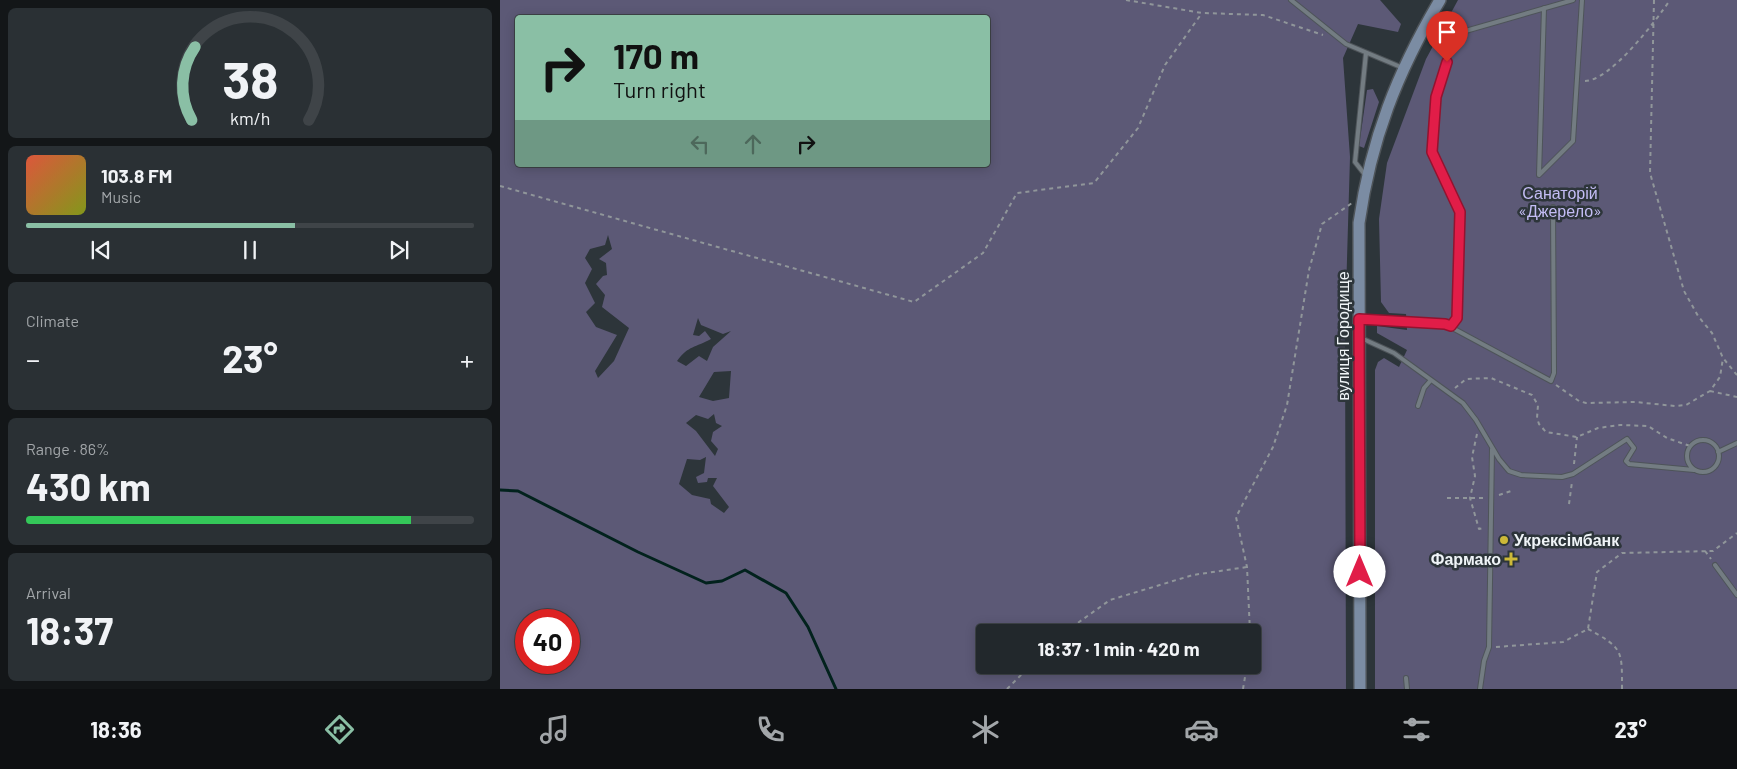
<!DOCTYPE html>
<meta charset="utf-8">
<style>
body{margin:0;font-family:Barlow,sans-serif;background:#2a3034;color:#f1f3f6;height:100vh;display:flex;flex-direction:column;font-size:19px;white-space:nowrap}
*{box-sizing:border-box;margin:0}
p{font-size:16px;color:#a2a6a9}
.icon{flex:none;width:28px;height:28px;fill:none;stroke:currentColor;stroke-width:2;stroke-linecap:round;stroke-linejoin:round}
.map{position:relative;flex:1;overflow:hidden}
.details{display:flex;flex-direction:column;gap:8px;padding:8px;background:#131618;width:500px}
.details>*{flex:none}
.guide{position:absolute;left:15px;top:15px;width:475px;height:152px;border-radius:5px;box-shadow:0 2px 12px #0003,0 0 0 1px #3f4448;background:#8abfa5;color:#111;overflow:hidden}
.speed{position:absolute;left:15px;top:609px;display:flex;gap:10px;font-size:25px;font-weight:700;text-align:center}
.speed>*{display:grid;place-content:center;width:65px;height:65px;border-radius:50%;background:#22282c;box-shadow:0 2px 12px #0003,0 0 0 1px #3f4448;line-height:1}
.speed .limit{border:8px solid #d22;background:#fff;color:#111}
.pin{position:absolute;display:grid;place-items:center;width:42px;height:42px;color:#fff;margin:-51px -21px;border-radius:50% 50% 50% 0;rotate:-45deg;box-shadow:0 0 5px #0007}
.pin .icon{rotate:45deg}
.me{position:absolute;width:55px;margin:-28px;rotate:0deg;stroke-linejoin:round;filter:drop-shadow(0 0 4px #0008)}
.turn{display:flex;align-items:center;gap:18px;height:105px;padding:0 15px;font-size:22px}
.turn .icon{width:65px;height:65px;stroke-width:2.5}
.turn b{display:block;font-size:35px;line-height:42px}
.lanes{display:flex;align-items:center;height:48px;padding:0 15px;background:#0003;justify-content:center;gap:25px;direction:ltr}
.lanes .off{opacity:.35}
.big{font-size:38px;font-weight:700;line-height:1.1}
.details .tile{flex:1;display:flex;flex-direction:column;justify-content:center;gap:8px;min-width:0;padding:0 18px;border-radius:8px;background:#2a3034}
.details .dial{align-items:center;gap:0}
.dial svg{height:130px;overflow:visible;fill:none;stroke:#3f4448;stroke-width:7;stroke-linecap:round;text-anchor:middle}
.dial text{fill:#f1f3f6;stroke:none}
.song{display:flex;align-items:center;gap:15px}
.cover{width:60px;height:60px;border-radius:8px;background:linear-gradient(135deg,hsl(10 70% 55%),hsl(70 70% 35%))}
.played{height:5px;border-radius:2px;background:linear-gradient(90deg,#8abfa5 60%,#3f4448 60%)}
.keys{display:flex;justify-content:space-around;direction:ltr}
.heat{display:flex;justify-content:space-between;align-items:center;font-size:28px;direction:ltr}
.charge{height:8px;border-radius:4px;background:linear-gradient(90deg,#34c759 86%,#3f4448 0)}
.trip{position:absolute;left:476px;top:624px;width:285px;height:50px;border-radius:5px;background:#22282c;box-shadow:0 2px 12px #0003,0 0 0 1px #3f4448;font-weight:700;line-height:50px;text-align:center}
.dock{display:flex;height:80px;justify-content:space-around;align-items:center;background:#0e1012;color:#a2a6a9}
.dock .icon{width:35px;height:35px}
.dock .on{color:#8abfa5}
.dock b{font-size:22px;color:#f1f3f6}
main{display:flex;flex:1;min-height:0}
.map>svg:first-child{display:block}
.green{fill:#5c5976;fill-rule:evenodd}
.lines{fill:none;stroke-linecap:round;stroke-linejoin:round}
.stream{stroke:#02221d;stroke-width:3}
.lane-casing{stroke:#4e5459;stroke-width:6}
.secondary-casing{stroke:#4e5459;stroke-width:14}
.path{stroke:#90969a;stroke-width:2;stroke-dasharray:4 4;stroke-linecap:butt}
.lane{stroke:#737c82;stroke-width:4}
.secondary{stroke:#7b8ca3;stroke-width:11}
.route-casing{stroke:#92132f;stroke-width:12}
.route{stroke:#e11d48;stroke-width:9}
.poi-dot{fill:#cdb938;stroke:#2d353a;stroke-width:2}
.labels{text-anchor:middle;stroke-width:5;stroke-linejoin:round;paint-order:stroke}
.park-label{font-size:16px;fill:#c4bdf5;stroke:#2d353a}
.street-label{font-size:16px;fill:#eff4f7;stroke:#2d353a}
.poi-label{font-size:16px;font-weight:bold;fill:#eff4f7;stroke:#2d353a;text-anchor:start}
</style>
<main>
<section class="details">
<div class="tile dial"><svg viewBox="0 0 100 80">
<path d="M14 69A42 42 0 1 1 86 69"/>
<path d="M14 69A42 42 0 0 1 16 24" stroke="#8abfa5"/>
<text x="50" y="56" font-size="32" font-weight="700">38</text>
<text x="50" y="72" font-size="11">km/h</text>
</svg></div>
<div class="tile">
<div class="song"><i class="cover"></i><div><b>103.8 FM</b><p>Music</p></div></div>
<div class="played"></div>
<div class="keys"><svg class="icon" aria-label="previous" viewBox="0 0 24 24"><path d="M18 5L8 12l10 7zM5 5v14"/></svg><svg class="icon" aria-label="pause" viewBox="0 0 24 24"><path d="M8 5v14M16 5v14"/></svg><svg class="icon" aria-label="next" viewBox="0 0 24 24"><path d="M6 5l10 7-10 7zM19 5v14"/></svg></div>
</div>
<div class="tile"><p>Climate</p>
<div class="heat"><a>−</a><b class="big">23°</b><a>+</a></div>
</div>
<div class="tile"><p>Range · 86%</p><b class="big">430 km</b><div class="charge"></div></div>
<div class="tile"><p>Arrival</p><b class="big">18:37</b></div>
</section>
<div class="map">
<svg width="1237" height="689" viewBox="0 0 1237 689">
<rect width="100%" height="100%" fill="#2d353a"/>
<path class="green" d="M0,0H880L901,24L898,32L858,24L843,58L850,157L845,328L846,689H0ZM18,18H488V165H18ZM108,235L112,249L99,259L106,263L107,275L103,276L96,284L105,295L102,307L129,328L114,361L98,378L95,371L117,335L96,327L86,312L95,303L85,283L92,269L85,258L90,249L105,245ZM198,318L201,325L223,334L231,331L213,347L207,361L199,356L186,366L177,361C189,345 195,348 211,339L205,331L199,336L193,335ZM231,371L229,398L213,401L199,397L214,372ZM214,414L216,423L222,426L213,432L211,441L218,449L215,456L196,431L186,423L196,415L208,419ZM206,457L204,473L196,477L198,483L207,482L208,478H217L213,486L229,507L224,513L211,504L210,499L192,495L179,484L187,459L200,460ZM26,620H69V662H26ZM485,632H752V665H485Z
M958,0H1237V689H875V370L878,362L884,358L899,367L907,350L877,333V326L907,330L906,314L889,313L881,302L879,219L887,163L926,59Z
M873,89L879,102L864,148L859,146L867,90Z"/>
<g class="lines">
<path class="stream" d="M0,490L18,491L138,552L206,583L222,581L245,570L286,593L308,627L336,689"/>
<defs>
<path id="lane" d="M791,0L846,44L903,68
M1044,8L1039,175L1073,141L1082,0
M866,176L855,162L866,53
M860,319L945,324L1051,381L1054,373L1053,207
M951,326L957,318C958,283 962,248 960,214C959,192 936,174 932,152C929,130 944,43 962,32L1073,0
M861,338L894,353L963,403L976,420L999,459L1009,471L1021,475L1062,477L1073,474L1127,439L1134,448L1126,461L1129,464L1194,470
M918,406L924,388L931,380
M1187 456a16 16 0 1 1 32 0a16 16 0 1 1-32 0Z
M1218,452L1237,443
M1215,565L1237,595
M906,678L907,689
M980,689L984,661L989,647L992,449"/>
<path id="secondary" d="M860,689L859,223C871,139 897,73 940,0"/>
</defs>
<use href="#lane" class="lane-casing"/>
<use href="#secondary" class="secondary-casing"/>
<path class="path" d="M626,0L702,13L763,15L823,35
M1154,0L1150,173L1184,291L1198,316L1212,333L1223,358L1237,375
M1085,81C1110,81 1156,21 1170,0
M0,186L414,302L483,253L517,193L594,183L638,128L665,65L702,13
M1056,385L1079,401L1086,403L1135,402L1175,406L1186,405L1210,391L1220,377L1223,358
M955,388L966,379L991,378L1032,395L1038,405L1037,418L1039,424L1046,432L1077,437L1098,428L1120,425L1148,426L1167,438L1190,446
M1210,391L1237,397
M977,434L972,457L975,476L970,498L979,529L984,528
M1074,464L1077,437
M999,495L1011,491
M947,498H984
M1069,504L1072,482
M1205,551L1211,559
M1088,629C1123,648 1122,650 1122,689
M565,632L610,600L693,575L747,567
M750,632L747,567L736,517L773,447L787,405L809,270L822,224L852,203
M996,647L1063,642L1088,629L1097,572L1122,553L1213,551L1237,533
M507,689L531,665
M743,689L747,665"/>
<use href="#lane" class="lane"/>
<use href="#secondary" class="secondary"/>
</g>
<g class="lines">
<defs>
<path id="route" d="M860,572L859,319L945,324L951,326L957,318L960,212L932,152L936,97L947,62"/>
</defs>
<use href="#route" class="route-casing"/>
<use href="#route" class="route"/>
</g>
<g class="poi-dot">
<circle cx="1004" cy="540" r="5"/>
<path d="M1008.5 551.5h5v5h5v5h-5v5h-5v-5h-5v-5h5z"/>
</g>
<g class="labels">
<g class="park-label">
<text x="1060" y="199">Санаторій<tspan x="1060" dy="18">«Джерело»</tspan></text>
</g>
<g class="street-label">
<text transform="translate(843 336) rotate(-90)" y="6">вулиця Городище</text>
</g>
<g class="poi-label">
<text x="1014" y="546">Укрексімбанк</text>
<text x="1001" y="565" text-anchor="end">Фармако</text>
</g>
</g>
</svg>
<div class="speed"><div class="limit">40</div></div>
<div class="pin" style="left:947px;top:62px;background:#d93025"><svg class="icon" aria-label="arrive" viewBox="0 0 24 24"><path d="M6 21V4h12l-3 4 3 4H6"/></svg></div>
<svg class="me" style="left:860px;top:572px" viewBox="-20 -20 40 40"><circle r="19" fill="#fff"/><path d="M0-13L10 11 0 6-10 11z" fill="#e11d48"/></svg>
<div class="trip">18:37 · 1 min · 420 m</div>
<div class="guide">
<div class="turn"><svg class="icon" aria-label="right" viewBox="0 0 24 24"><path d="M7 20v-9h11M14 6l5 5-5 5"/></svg><div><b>170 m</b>Turn right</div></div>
<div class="lanes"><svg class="icon off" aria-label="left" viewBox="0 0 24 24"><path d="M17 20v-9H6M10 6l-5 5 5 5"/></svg><svg class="icon off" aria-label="ahead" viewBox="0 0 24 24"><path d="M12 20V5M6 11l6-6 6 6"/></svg><svg class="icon" aria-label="right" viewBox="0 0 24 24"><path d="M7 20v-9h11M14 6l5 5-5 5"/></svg></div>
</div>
</div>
</main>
<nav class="dock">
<b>18:36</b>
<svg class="icon on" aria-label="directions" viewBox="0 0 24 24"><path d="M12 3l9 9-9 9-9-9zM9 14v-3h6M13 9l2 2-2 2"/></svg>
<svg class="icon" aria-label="music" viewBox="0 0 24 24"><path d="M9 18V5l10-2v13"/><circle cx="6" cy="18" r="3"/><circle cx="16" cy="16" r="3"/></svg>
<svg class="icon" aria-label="phone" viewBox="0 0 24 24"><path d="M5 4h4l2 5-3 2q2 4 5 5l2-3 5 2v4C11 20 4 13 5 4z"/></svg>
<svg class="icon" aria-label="climate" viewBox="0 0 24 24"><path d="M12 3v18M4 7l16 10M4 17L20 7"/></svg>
<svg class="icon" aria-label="car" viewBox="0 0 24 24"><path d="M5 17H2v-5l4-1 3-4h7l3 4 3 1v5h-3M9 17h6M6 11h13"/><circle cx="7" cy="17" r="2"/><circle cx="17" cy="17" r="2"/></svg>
<svg class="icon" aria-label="filters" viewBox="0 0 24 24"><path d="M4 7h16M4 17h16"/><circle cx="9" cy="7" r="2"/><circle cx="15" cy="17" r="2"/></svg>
<b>23°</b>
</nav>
